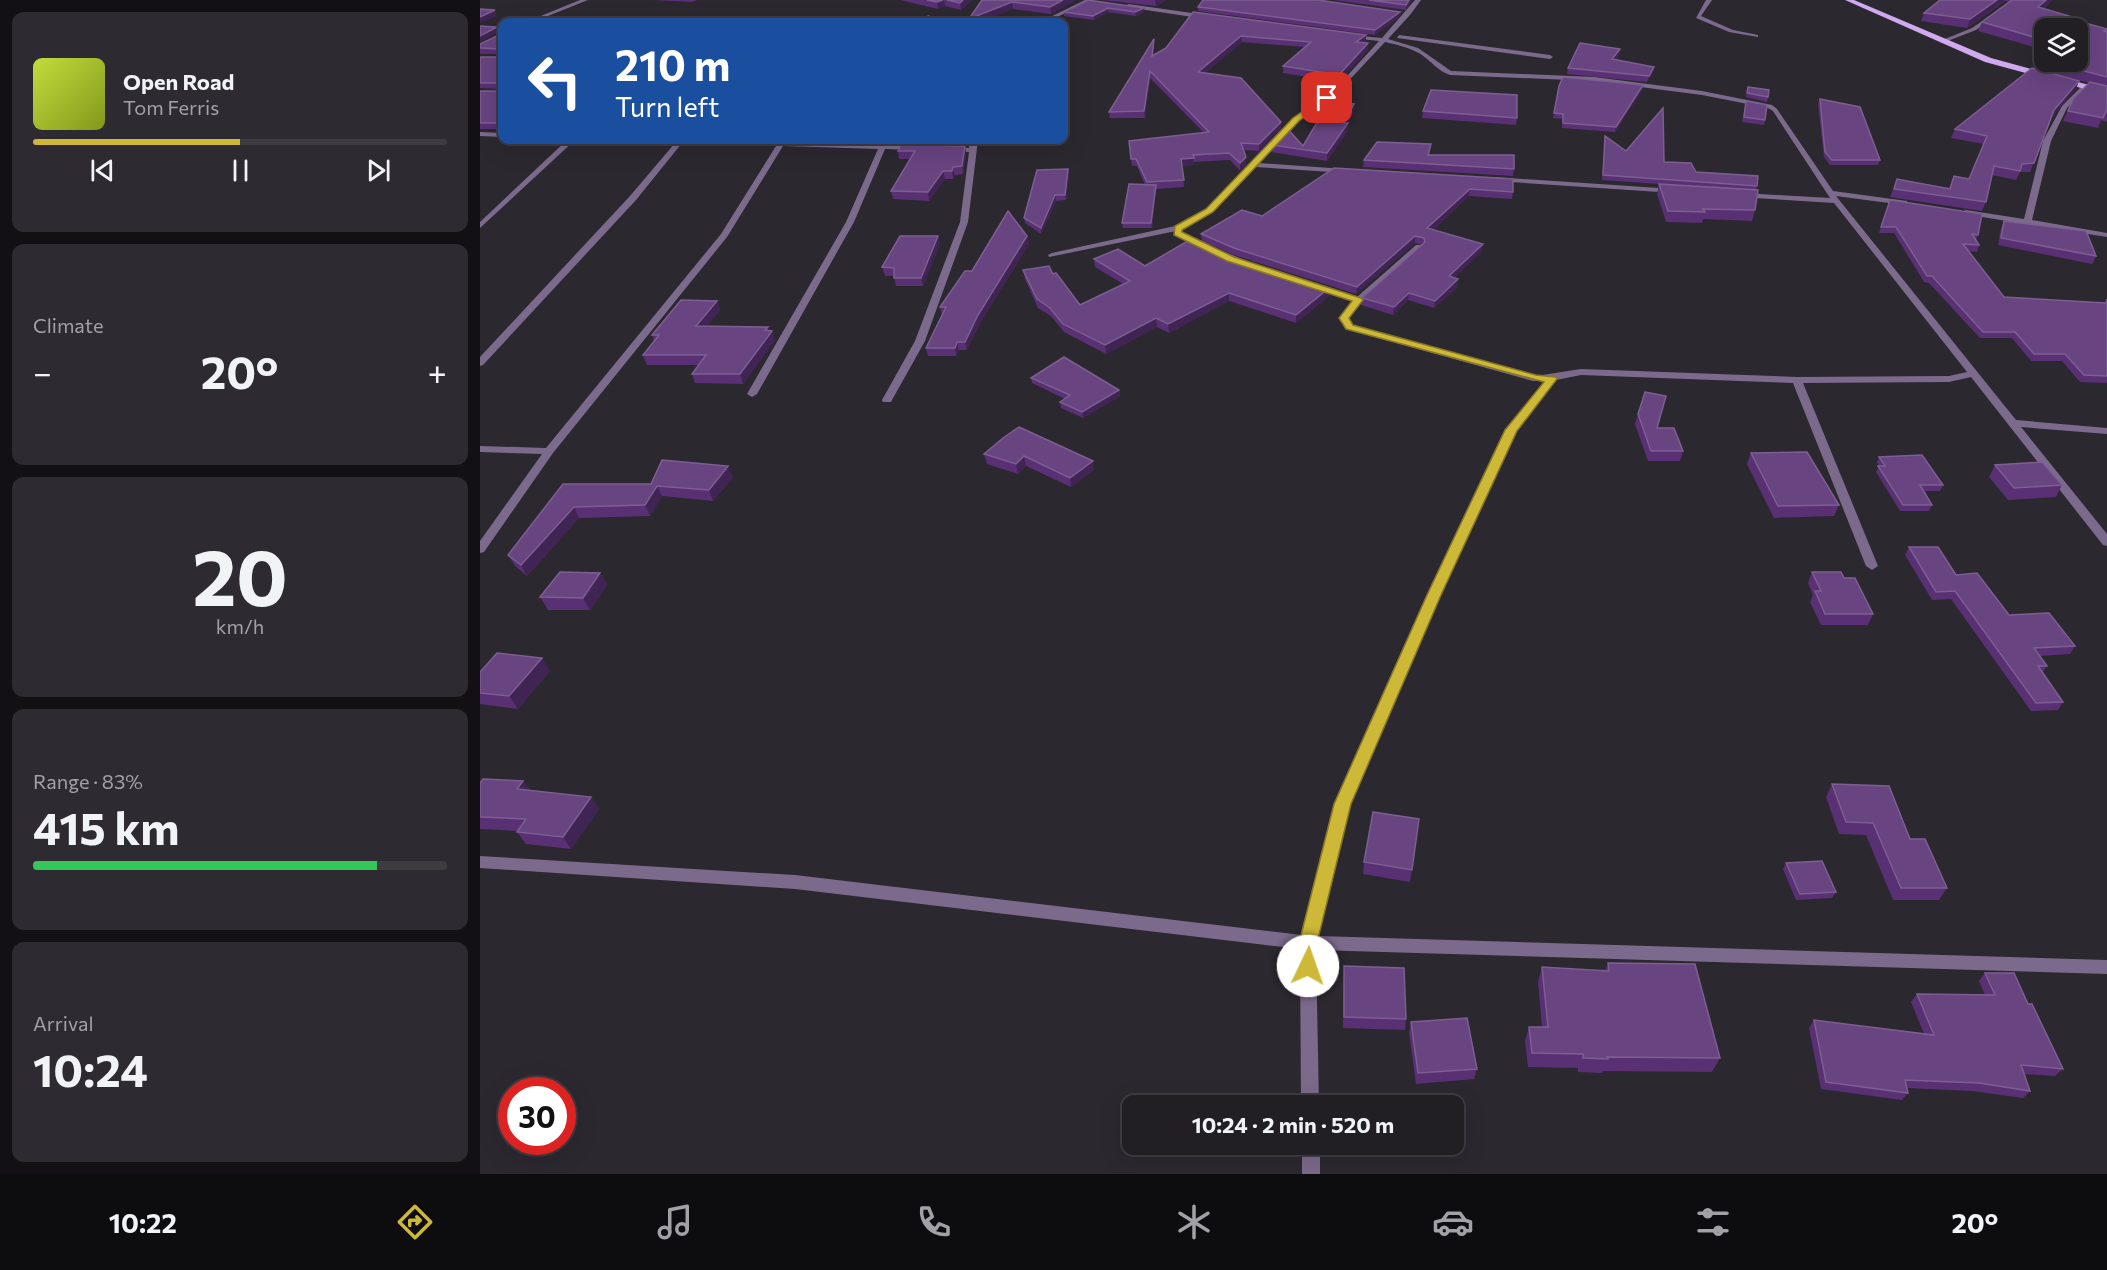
<!DOCTYPE html>
<meta charset="utf-8">
<style>
body{margin:0;font-family:Commissioner,sans-serif;background:#2d2b31;color:#f1f3f6;height:100vh;display:flex;flex-direction:column;font-size:22px;white-space:nowrap}
*{box-sizing:border-box;margin:0}
p{font-size:20px;color:#a2a2a6}
.icon{flex:none;width:33px;height:33px;fill:none;stroke:currentColor;stroke-width:2;stroke-linecap:round;stroke-linejoin:round}
.map{position:relative;flex:1;overflow:hidden}
.details{display:flex;flex-direction:column;gap:12px;padding:12px;background:#121014;width:480px}
.details>*{flex:none}
.top-card{position:absolute;left:18px;top:18px;width:570px;height:126px;border-radius:12px;box-shadow:0 6px 24px #0002,0 0 0 2px #3e3c41;background:#1a4fa0;color:#fff;overflow:hidden}
.buttons{position:absolute;left:1554px;top:18px;display:grid;gap:12px}
.buttons a{display:grid;place-items:center;width:54px;height:54px;border-radius:12px;background:#211e24;box-shadow:0 6px 24px #0002,0 0 0 2px #3e3c41;font-size:30px}
.speed{position:absolute;left:18px;top:1077px;display:flex;gap:12px;font-size:30px;font-weight:700;text-align:center}
.speed>*{display:grid;place-content:center;width:78px;height:78px;border-radius:50%;background:#211e24;box-shadow:0 6px 24px #0002,0 0 0 2px #3e3c41;line-height:1}
.speed .limit{border:9px solid #d22;background:#fff;color:#111}
.pin{position:absolute;display:grid;place-items:center;width:51px;height:51px;color:#fff;margin:-26px;border-radius:12px;box-shadow:0 3px 9px #0006}
.me{position:absolute;width:66px;margin:-33px;rotate:3deg;stroke-linejoin:round;filter:drop-shadow(0 0 4px #0008)}
.turn{display:flex;align-items:center;gap:21px;height:126px;padding:0 18px;font-size:27px}
.turn .icon{width:78px;height:78px;stroke-width:2.5}
.turn b{display:block;font-size:42px;line-height:51px}
.big{font-size:45px;font-weight:700;line-height:1.1}
.details .tile{flex:1;display:flex;flex-direction:column;justify-content:center;gap:9px;min-width:0;padding:0 21px;border-radius:12px;background:#2d2b31}
.details .dial{align-items:center;gap:0}
.dial b{font-size:78px;line-height:1}
.song{display:flex;align-items:center;gap:18px}
.cover{width:72px;height:72px;border-radius:9px;background:linear-gradient(135deg,hsl(70 70% 55%),hsl(70 70% 35%))}
.played{height:6px;border-radius:3px;background:linear-gradient(90deg,#ceb837 50%,#3e3c41 50%)}
.keys{display:flex;justify-content:space-around;direction:ltr}
.heat{display:flex;justify-content:space-between;align-items:center;font-size:33px;direction:ltr}
.charge{height:9px;border-radius:4px;background:linear-gradient(90deg,#34c759 83%,#3e3c41 0)}
.trip{position:absolute;left:642px;top:1095px;width:342px;height:60px;border-radius:12px;background:#211e24;box-shadow:0 6px 24px #0002,0 0 0 2px #3e3c41;font-weight:700;line-height:60px;text-align:center}
.tabs{display:flex;height:96px;justify-content:space-around;align-items:center;background:#0d0c0e;color:#a2a2a6}
.tabs .icon{width:42px;height:42px}
.tabs .active{color:#ceb837}
.tabs b{font-size:27px;color:#f1f3f6}
main{display:flex;flex:1;min-height:0}
.map>svg:first-child{display:block}
.lines{fill:none;stroke-linecap:round;stroke-linejoin:round}
.lane{fill:#7c6a8c;fill-rule:evenodd}
.street{fill:#7c6a8c;fill-rule:evenodd}
.primary{fill:#d0a9ef;fill-rule:evenodd}
.wall{fill:#583073}
.shaded-wall{fill:#402453}
.building{fill:#684481;stroke:#7d5e92;stroke-width:1.5}
.route{fill:#ceb837;stroke:#867824;stroke-width:1.5}
</style>
<main>
<section class="details">
<div class="tile">
<div class="song"><i class="cover"></i><div><b>Open Road</b><p>Tom Ferris</p></div></div>
<div class="played"></div>
<div class="keys"><svg class="icon" aria-label="previous" viewBox="0 0 24 24"><path d="M18 5L8 12l10 7zM5 5v14"/></svg><svg class="icon" aria-label="pause" viewBox="0 0 24 24"><path d="M8 5v14M16 5v14"/></svg><svg class="icon" aria-label="next" viewBox="0 0 24 24"><path d="M6 5l10 7-10 7zM19 5v14"/></svg></div>
</div>
<div class="tile"><p>Climate</p>
<div class="heat"><a>−</a><b class="big">20°</b><a>+</a></div>
</div>
<div class="tile dial"><b>20</b><p>km/h</p></div>
<div class="tile"><p>Range · 83%</p><b class="big">415 km</b><div class="charge"></div></div>
<div class="tile"><p>Arrival</p><b class="big">10:24</b></div>
</section>
<div class="map">
<svg width="1627" height="1174" viewBox="0 0 1627 1174">
<rect width="100%" height="100%" fill="#2c2830"/>
<g class="lines">
<path class="lane" d="M1511,15L1516,16L1496,30L1465,42L1460,41L1492,28Z"/>
<path class="street" d="M100,0H108L53,22H46Z
M605,0H612L567,22H560Z
M935,0H941L930,15L908,39L938,48L971,71L1114,77L1222,91L1292,105L1297,109L1353,191L1427,201V205H1424L1356,196L1536,420L1627,428V434L1541,427L1627,534V546L1623,545L1491,377L1469,382L1323,383L1398,566L1392,570L1386,566L1313,383L1101,375L1076,380L1036,431L960,595L870,805L838,936L1627,960V974L836,950L839,1106H821L820,949L315,889L0,868V856L315,875L822,935L856,805L948,595L1026,430L1065,381H1053L866,329L859,318L873,301L830,288V284H836L877,297L936,245H942V249L881,302L869,318L873,325L1056,376L1101,369L1317,377L1469,376L1487,372L1354,203L1259,197L1258,195L1262,193L1350,198L1293,111L1288,108L1222,95L1114,81L970,75C958,71 952,62 942,55C931,48 918,45 905,42L860,90L818,120L778,163L864,169H867V173L775,167L732,213L701,230L569,257L568,255L572,253L695,226L726,209L814,118L856,88L899,41L871,38L869,35L902,38Z
M1226,0H1232L1221,16L1253,30L1278,35V37L1249,32L1216,18Z
M648,4L726,15L729,17L726,19L646,7Z
M449,15L451,18L440,22H433Z
M919,35L1070,55L1073,57L1070,59L917,38Z
M1602,86L1607,87L1587,108L1571,141L1552,220L1627,233V237L1483,214L1482,212L1486,210L1544,219L1563,141L1582,106Z
M0,132L22,133V137L0,136Z
M87,140H95L0,228V222Z
M167,140L298,142L300,140H306L305,142L400,145L403,140H407V145L435,146L439,148L435,150L405,149L374,222L277,394L272,397L267,394L366,222L398,149L303,146L247,237L73,453L4,552L0,553V541L62,454L0,452V446L66,448L241,234L296,146L202,143L156,200L3,365L0,366V357L150,196L195,143L171,142Z
M490,140H498L488,222L445,341L412,400L411,402H403L402,400L435,341L480,222L489,152L470,151L466,149L470,147L489,148Z
M1013,177L1194,189L1198,191L1194,193L1016,181H1013Z
M822,1144H840V1174H822Z"/>
<path class="primary" d="M1365,0H1374L1511,58L1627,90V95L1505,62Z"/>
</g>
<path class="wall" d="M173,0H217L212,2Z
M420,0H492L481,10L465,6L458,9Z
M502,0H596L571,14L533,9L499,22H490Z
M608,0L664,12L656,16L628,12L614,20L584,16V12Z
M622,0H686L676,6Z
M853,0H932L926,10Z
M1460,0H1572L1563,9L1599,19L1598,21L1627,29V122L1621,120L1618,128L1583,121L1593,99L1609,83L1561,70L1565,62H1598V28H1564V50L1498,31L1502,22L1530,2L1525,1L1487,28L1441,21L1444,13Z
M718,7L919,17L895,35L718,11Z
M713,12L886,35V41L884,43H888V50L859,82L803,73V66L824,47L762,42L725,73L801,128L779,151L764,150L766,157V164L760,171L750,160L714,162V165L702,166L704,187L676,189L672,228H643L642,223L665,185L657,166H652L649,141L724,133L670,78L665,118H630L629,112L674,46L673,55L686,48Z
M22,27V129H0V91H19L21,89L0,88V57H20V54H0V44L21,34Z
M1140,49L1139,55L1136,59L1173,73L1167,82L1087,74L1088,68Z
M1163,85L1162,90L1135,132L1082,128V119L1073,118L1079,86Z
M1268,87L1288,97L1287,102L1266,97Z
M1596,89L1572,117L1550,172H1540L1536,180L1512,175L1506,202L1502,211L1410,197L1417,179L1469,188L1474,176L1489,179L1504,144L1471,138L1475,129Z
M1340,99L1400,160L1398,165H1350L1344,157L1338,104Z
M1266,101L1285,120L1284,125L1262,122Z
M874,111L868,123V130L847,161L791,152V145L823,146Z
M943,111L1037,118L1036,125L942,118Z
M1125,136L1146,151L1216,172L1277,186L1276,190L1275,210L1272,221L1223,219L1222,223L1186,222L1177,194L1179,184L1122,180Z
M426,140H489L487,146L427,143Z
M951,144L949,155L1034,169L1033,176L883,167L884,160Z
M485,146L486,154L483,174L475,175L473,179H465L449,201L413,199L411,191L430,159H419L418,151Z
M854,168L1033,192L1032,199L989,196L953,230L1002,251L974,278L978,287L954,308L928,300L913,315L881,305L882,298L942,245L935,243L876,294L754,255L722,241L721,234L782,216Z
M588,169L589,174L586,200L576,201L561,234L545,223L544,218Z
M1410,200L1498,235L1496,239L1499,245L1497,252L1488,251L1524,297L1625,303L1627,298V383L1600,382L1582,361H1551L1532,338H1500L1449,283L1444,282L1414,233H1399Z
M1524,221L1616,256L1612,264L1518,245L1521,228Z
M547,236L549,244L500,323L487,350H479L476,356H448L446,348L462,315L460,307L492,271Z
M460,244L443,286H416L414,276H405L402,267Z
M614,259L665,266L775,265L849,288V296L816,323L749,301L689,333L677,327L626,354L584,332L571,316L558,308L545,279L543,270L573,274L600,305L643,284L615,267Z
M237,301L240,310L227,326L289,330L295,340L263,384L215,383L212,374L218,365H167L163,355L174,341L172,335Z
M551,378L639,390L640,396L603,418L581,408L580,402L585,399L552,383Z
M1158,414L1177,428L1203,451L1200,461H1168L1155,424Z
M523,438L614,470L591,487L546,466L538,474L507,464L504,454Z
M1271,453L1359,505L1354,516L1294,518L1267,464Z
M1399,457L1463,485L1460,491H1444L1452,505L1449,511H1420L1396,472L1399,466L1397,463Z
M1515,465L1582,485L1576,497L1528,500L1509,477Z
M253,477L233,501L182,496L170,516L99,518L47,576L35,566L28,555L83,484H171Z
M1429,547L1476,575L1529,615L1595,646L1590,654L1559,656L1567,666L1562,673L1583,702L1578,710L1551,711L1471,599L1452,600L1425,555Z
M1332,572L1364,578L1393,614L1388,625H1341L1330,602L1333,595L1328,583Z
M120,573L127,585L110,610H68L60,597Z
M70,671L38,709L0,704V672Z
M43,781L51,791L111,797L119,809L91,849L46,844L37,832L38,831L0,829V783Z
M1352,784L1430,839L1467,888L1459,900H1413L1386,835L1359,834L1346,797Z
M939,819L930,882L883,874L884,862Z
M1306,863L1356,892L1352,898L1316,900L1303,869Z
M1128,963L1240,1058L1232,1072L1123,1071L1122,1073L1098,1072V1068L1048,1067L1045,1041L1049,1027H1062L1058,982L1062,967L1125,971Z
M864,966L926,1019L925,1030L863,1028Z
M1505,973L1548,1004L1583,1069L1575,1076L1544,1074L1550,1091L1543,1098L1492,1091L1427,1088L1428,1093L1422,1100L1341,1089L1329,1028L1334,1020L1444,1034L1431,1002L1437,994L1505,995L1499,981Z
M931,1022L997,1069L994,1079L936,1084L929,1033Z"/>
<path class="shaded-wall" d="M463,0H464L465,6L458,9L457,2Z
M483,0H492L481,10L480,3Z
M583,0H596L571,14L570,7Z
M675,0H686L676,6Z
M929,0H932L926,10V5Z
M1517,0H1525L1487,28L1490,19Z
M1566,0H1572L1555,16L1558,7Z
M532,2L533,9L499,22H490L489,19Z
M628,8V12L614,20L613,16Z
M664,8V12L656,16L655,12Z
M15,10L17,16L0,23V17Z
M920,12L919,17L895,35V30Z
M17,27L19,32L0,42V36Z
M886,35V41L876,49V42Z
M761,36L762,42L718,79V72Z
M888,43V50L859,82V75Z
M1140,49L1139,55L1131,64L1132,59Z
M1174,67L1173,73L1167,82L1169,76Z
M670,71V78L665,118L664,111Z
M1599,81L1596,89L1571,118L1574,110Z
M1163,85L1162,90L1135,132L1136,127Z
M874,104V111L867,125L868,123V130L847,161V153Z
M801,122V128L779,151V144Z
M485,146L486,154L483,174L482,166Z
M766,157V164L760,171V163Z
M714,158V165L701,166V159Z
M473,167L475,175L473,179L472,171Z
M588,169L589,174L586,200L585,195Z
M463,171L465,179L449,201L448,192Z
M676,185V190L672,228L671,223Z
M990,189L989,196L947,235V228Z
M575,195L576,201L561,234V228Z
M458,236L460,244L443,286L441,278Z
M547,236L549,244L500,323L487,350L485,342L498,315Z
M935,236V243L876,294L877,287Z
M1003,244L1002,251L968,284L969,276Z
M978,279V287L954,308L955,301Z
M849,288V296L816,323V315Z
M749,293V301L689,333L688,324Z
M929,293L928,300L913,315L914,307Z
M237,301L240,310L220,335L216,326Z
M676,318L677,327L626,354L625,345Z
M288,327L290,333L292,331L295,340L263,384L260,374Z
M477,342L479,350L476,356L475,348Z
M639,390L640,396L603,418L602,412Z
M544,456L546,466L538,474L536,464Z
M613,461L614,470L591,487L590,478Z
M248,466L253,477L233,501L229,490Z
M177,486L182,496L170,516L165,505Z
M94,507L99,518L47,576L41,565Z
M120,573L127,585L110,610L103,598Z
M62,658L70,671L38,709L29,696Z
M43,781L52,793L37,789Z
M111,797L119,809L91,849L83,837Z"/>
<path class="building" d="M447,0H463L457,2Z
M467,0H483L480,3Z
M502,0H583L570,7L532,2L489,19Z
M608,0L664,8L655,12L628,8L613,16L584,12Z
M723,0H838L920,12L895,30L718,7Z
M889,0H929L926,5Z
M1460,0H1517L1490,19L1444,13Z
M1532,0H1566L1558,7L1599,19L1594,20L1627,29V30L1624,31L1627,32V77L1570,62H1598V28H1564V40L1502,22Z
M0,9L15,10L0,17Z
M713,12L886,35L876,42L888,43L859,75L803,66L831,42L761,36L718,72L761,78L801,122L779,144L761,143L766,157L760,163L749,153L713,155L714,158L701,159L704,180L667,182L656,159H651L649,141L729,132L670,71L664,111L629,112L674,39L672,56L686,48Z
M0,26L17,27L0,36Z
M22,27V123H0V91H19L22,89L20,83H0V57H20L21,49L0,48V44L21,34Z
M1100,43L1140,49L1132,59L1174,67L1169,76L1088,68Z
M1552,68L1599,81L1574,110L1554,163L1542,164L1540,171L1514,166L1506,202L1414,189L1417,179L1470,189L1474,176L1489,179L1507,136L1475,129Z
M1083,77L1163,85L1136,127L1083,123V114L1074,113L1079,86Z
M1610,82L1627,86V111H1626L1623,118L1588,111L1593,99Z
M1268,87L1289,90L1288,97L1267,93Z
M951,90L1037,95V118L943,111Z
M1340,99L1380,107L1400,160H1352L1345,152Z
M1266,101L1287,105L1285,120L1264,117Z
M849,102L874,104L864,123H868L847,153L791,145L807,128L823,146Z
M1183,108L1184,162L1211,163L1216,172L1278,176L1277,186L1123,175L1125,136L1146,151Z
M453,140H487L486,141Z
M897,142L951,144L948,155H1034V169L884,160Z
M421,144L485,146L482,166L473,167L472,171H463L448,192L411,191L435,151H418Z
M854,168L1033,179V192L990,189L947,228L1003,244L969,276L978,279L955,301L929,293L914,307L882,298L945,242L944,238L935,236L877,287L754,248L721,234L762,210L782,216Z
M588,169L585,195H575L561,228L544,218L557,170Z
M649,184L676,185L671,223H642Z
M1179,184L1278,190L1275,210L1223,209L1225,212L1188,211Z
M1410,200L1502,214L1498,235L1492,234L1499,245L1483,244L1524,297L1626,303L1627,299V376L1604,375L1585,354H1554L1535,332H1503L1452,276H1447L1416,227H1401Z
M528,211L547,236L498,315L485,342H477L475,348H446L466,307H460L485,271H492Z
M1524,221L1606,231L1616,256L1521,238Z
M420,236H458L441,278H414V268L402,267Z
M711,239L775,265L849,288L816,315L749,293L688,324L676,318L625,345L583,324L570,308L557,299L543,270L569,266L573,274L576,273L600,305L650,281L614,259L638,249L665,266Z
M201,300L237,301L216,326L288,327L285,330L292,331L260,374H212L226,355H163L179,335H172Z
M584,357L639,390L602,412L580,402L590,395L551,378Z
M1165,392L1186,396L1177,428H1194L1203,451H1171L1158,414Z
M539,427L613,461L590,478L544,456L536,464L504,454L523,438Z
M1327,452L1359,505L1298,506L1271,453Z
M1442,455L1463,485H1440L1452,505H1423L1398,466H1405L1399,457Z
M182,460L248,466L229,490L177,486L165,505L94,507L41,565L28,555L83,484H171Z
M1562,462L1582,485L1534,488L1515,465Z
M1429,547H1458L1476,575L1497,573L1529,615L1569,613L1595,646L1554,648L1567,666H1558L1583,702L1556,703L1475,591L1456,592Z
M80,572L120,573L103,598L60,597Z
M1332,572H1361L1364,578H1375L1393,614H1345L1335,591H1341Z
M17,653L62,658L29,696L0,693V672Z
M3,779L43,781L37,789L111,797L83,837L37,832L46,819L0,817V783Z
M1352,784L1409,786L1430,839H1445L1467,888H1421L1393,823L1366,822Z
M893,812L939,819L932,870L884,862Z
M1342,861L1356,892L1320,894L1306,863Z
M1128,963L1215,964L1240,1058L1127,1057L1128,1059L1103,1058V1054L1052,1053L1049,1027H1068L1062,967L1129,971Z
M864,966L924,968L926,1019L864,1017Z
M1505,973H1534L1548,1004H1552L1583,1069L1541,1065L1550,1091L1499,1083L1425,1080L1428,1093L1346,1082L1334,1020L1454,1035L1437,994L1515,995Z
M987,1018L997,1069L938,1073L931,1022Z"/>
<path class="route" d="M844,96L851,98L819,121L733,212L702,230V232L754,257L881,298L883,300L869,318L873,325L1056,375L1076,377L1077,379L1037,431L961,595L871,804L837,943L838,966L835,972L828,975L822,972L819,966V943L854,804L947,595L1025,430L1064,382L866,329L859,318L872,301L747,261L694,235L695,226L726,209L813,118Z"/>
</svg>
<div class="buttons">
<a><svg class="icon" aria-label="layers" viewBox="0 0 24 24"><path d="M12 4l9 5-9 5-9-5zM3 14l9 5 9-5"/></svg></a>
</div>
<div class="speed"><div class="limit">30</div></div>
<div class="pin" style="left:847px;top:98px;background:#d93025"><svg class="icon" aria-label="arrive" viewBox="0 0 24 24"><path d="M6 21V4h12l-3 4 3 4H6"/></svg></div>
<svg class="me" style="left:828px;top:966px" viewBox="-20 -20 40 40"><circle r="19" fill="#fff"/><path d="M0-13L10 11 0 6-10 11z" fill="#ceb837"/></svg>
<div class="trip">10:24 · 2 min · 520 m</div>
<div class="top-card">
<div class="turn"><svg class="icon" aria-label="left" viewBox="0 0 24 24"><path d="M17 20v-9H6M10 6l-5 5 5 5"/></svg><div><b>210 m</b>Turn left</div></div>
</div>
</div>
</main>
<nav class="tabs">
<b>10:22</b>
<svg class="icon active" aria-label="directions" viewBox="0 0 24 24"><path d="M12 3l9 9-9 9-9-9zM9 14v-3h6M13 9l2 2-2 2"/></svg>
<svg class="icon" aria-label="music" viewBox="0 0 24 24"><path d="M9 18V5l10-2v13"/><circle cx="6" cy="18" r="3"/><circle cx="16" cy="16" r="3"/></svg>
<svg class="icon" aria-label="phone" viewBox="0 0 24 24"><path d="M5 4h4l2 5-3 2q2 4 5 5l2-3 5 2v4C11 20 4 13 5 4z"/></svg>
<svg class="icon" aria-label="climate" viewBox="0 0 24 24"><path d="M12 3v18M4 7l16 10M4 17L20 7"/></svg>
<svg class="icon" aria-label="car" viewBox="0 0 24 24"><path d="M5 17H2v-5l4-1 3-4h7l3 4 3 1v5h-3M9 17h6M6 11h13"/><circle cx="7" cy="17" r="2"/><circle cx="17" cy="17" r="2"/></svg>
<svg class="icon" aria-label="filters" viewBox="0 0 24 24"><path d="M4 7h16M4 17h16"/><circle cx="9" cy="7" r="2"/><circle cx="15" cy="17" r="2"/></svg>
<b>20°</b>
</nav>
